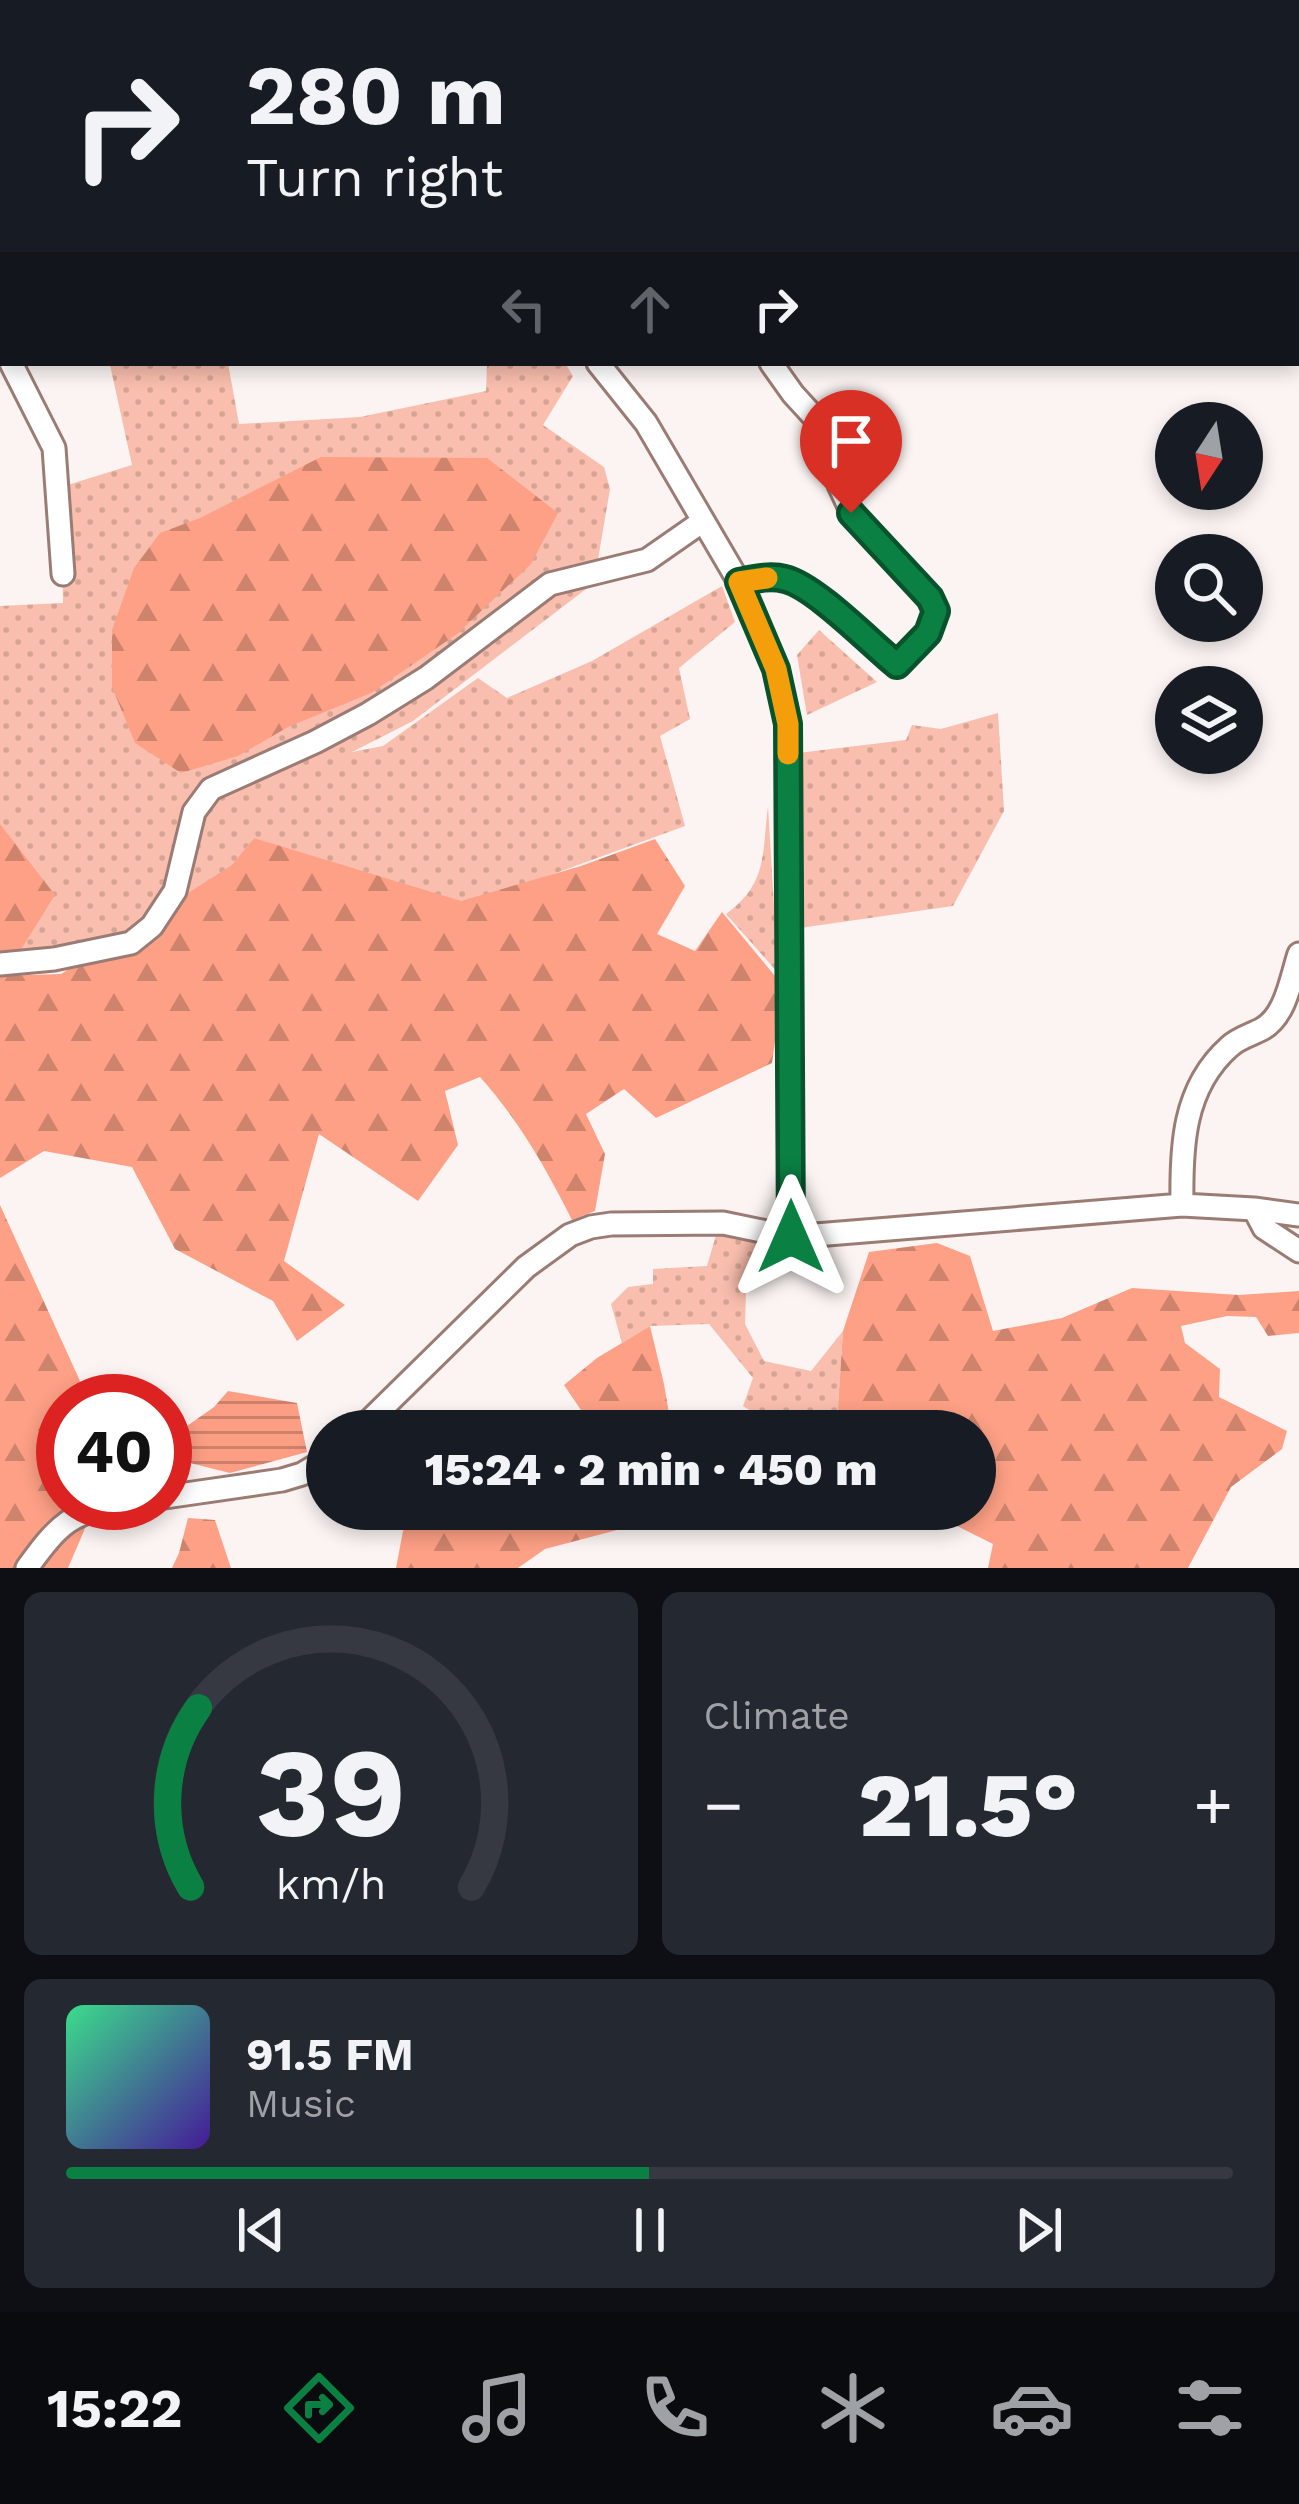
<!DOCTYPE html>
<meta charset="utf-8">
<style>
body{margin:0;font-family:"Work Sans",sans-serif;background:#242831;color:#f1f3f6;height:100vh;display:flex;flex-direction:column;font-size:45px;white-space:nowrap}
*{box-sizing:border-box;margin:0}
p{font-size:39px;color:#9ea1a6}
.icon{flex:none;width:66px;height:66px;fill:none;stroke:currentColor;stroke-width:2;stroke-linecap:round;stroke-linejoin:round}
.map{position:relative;height:1568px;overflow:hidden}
.details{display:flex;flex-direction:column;gap:24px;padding:24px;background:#0d0f14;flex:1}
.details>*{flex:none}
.hud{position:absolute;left:0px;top:0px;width:1299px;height:366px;box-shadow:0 6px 18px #0003;background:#171b24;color:#f1f3f6;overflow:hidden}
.needle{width:78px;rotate:192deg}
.tools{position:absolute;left:1155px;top:402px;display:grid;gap:24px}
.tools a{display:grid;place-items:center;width:108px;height:108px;border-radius:50%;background:#171b24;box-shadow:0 6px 18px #0003;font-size:60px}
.speed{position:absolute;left:36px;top:1374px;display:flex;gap:24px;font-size:60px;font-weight:700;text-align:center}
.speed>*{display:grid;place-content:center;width:156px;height:156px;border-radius:50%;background:#171b24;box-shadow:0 6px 18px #0003;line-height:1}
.speed .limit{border:18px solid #d22;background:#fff;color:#111}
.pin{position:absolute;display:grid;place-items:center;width:102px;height:102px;color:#fff;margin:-123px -51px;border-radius:50% 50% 50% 0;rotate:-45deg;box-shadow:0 0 12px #0007}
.pin .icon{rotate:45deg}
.me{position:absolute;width:132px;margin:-66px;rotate:0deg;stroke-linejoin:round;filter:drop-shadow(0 0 9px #0008)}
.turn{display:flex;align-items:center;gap:42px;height:252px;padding:0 48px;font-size:54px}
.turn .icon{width:156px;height:156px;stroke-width:2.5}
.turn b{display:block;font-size:84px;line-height:102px}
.lanes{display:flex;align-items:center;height:114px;padding:0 48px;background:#0003;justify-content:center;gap:60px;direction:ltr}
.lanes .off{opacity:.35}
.big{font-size:90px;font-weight:800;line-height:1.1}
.details .widget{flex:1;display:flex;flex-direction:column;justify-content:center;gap:18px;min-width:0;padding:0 42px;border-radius:18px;background:#242831}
.details .dial{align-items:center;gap:0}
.dial svg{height:312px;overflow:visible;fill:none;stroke:#363941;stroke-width:7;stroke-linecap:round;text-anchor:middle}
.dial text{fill:#f1f3f6;stroke:none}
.song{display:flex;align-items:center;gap:36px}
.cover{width:144px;height:144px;border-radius:18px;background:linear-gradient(135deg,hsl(150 70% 55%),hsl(260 70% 35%))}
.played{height:12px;border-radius:6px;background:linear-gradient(90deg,#0b8043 50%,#363941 50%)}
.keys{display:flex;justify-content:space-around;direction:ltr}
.heat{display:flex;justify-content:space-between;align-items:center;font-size:66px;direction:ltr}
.details .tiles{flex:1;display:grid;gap:24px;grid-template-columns:1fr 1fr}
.widget:last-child{grid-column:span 2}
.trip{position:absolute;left:306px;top:1410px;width:690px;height:120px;border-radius:60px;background:#171b24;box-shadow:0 6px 18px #0003;font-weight:800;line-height:120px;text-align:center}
.tabs{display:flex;height:192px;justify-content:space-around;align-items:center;background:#090b0e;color:#9ea1a6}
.tabs .icon{width:84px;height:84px}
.tabs .active{color:#0b8043}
.tabs b{font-size:54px;color:#f1f3f6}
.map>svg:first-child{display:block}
.grass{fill:url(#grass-dots)}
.forest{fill:url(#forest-firs)}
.water{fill:url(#water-rules)}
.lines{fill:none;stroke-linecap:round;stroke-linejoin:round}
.minor-casing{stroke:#9a7c74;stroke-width:27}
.minor{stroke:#fff;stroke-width:21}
.route-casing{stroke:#07532c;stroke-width:30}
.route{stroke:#0b8043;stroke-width:21}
.slow{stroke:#f59e0b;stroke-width:21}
</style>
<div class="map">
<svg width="1299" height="1568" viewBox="0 0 1299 1568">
<defs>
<pattern id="grass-dots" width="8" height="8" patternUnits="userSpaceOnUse" patternTransform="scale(3)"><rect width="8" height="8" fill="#f9bead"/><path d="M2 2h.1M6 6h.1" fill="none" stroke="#d6a495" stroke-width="1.8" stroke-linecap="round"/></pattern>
<pattern id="forest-firs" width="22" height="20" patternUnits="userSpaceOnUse" patternTransform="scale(3)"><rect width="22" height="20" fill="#fda085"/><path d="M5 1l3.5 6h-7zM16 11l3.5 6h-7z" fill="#ce836d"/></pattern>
<pattern id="water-rules" width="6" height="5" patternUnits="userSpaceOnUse" patternTransform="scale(3)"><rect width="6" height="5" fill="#fc9e84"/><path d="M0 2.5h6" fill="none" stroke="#cd816c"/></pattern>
</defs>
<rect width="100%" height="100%" fill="#fbf4f2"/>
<path class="grass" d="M144,363H228L239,424L360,417L486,391L487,363H565L573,376L543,425L604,467L610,489L594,583L413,721L352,752L383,746L478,678L507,698L592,661L722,586L735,622L679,668L690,719L660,736L685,826L460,908L254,838L233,865L126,955L0,957V606L63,603L61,487L132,465L110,365Z
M819,630L877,682L807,715L797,655Z
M998,713L1004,811L953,906L800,928L798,753L906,740L912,725L941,729Z
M768,806L778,973L726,914C768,884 762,853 768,806Z
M717,1232L770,1240L765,1280L746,1291L745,1324L764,1361L811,1371L843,1331L837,1421L782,1431L743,1406L753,1378L709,1324L650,1326L622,1343L611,1304L628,1287L653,1284V1269L707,1266Z"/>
<path class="forest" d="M321,457L487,458L558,513L531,564L457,634L371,693L288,727L238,756L181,773L135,743L112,687V630L134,568L160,533L200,518Z
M0,824L55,895L20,951L0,952Z
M254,838L461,901L581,866L655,839L685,886L657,934L695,951L722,912L775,976L779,1012L772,1063L656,1118L624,1089L586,1114L605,1154L595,1211L572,1220C545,1167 520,1122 480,1077L445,1091L458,1145L418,1201L319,1134L284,1261L345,1305L297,1341L273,1301L175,1249L132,1167L44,1151L0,1178V976L61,974L232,865Z
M0,1205L80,1381L72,1401H63V1503H96L68,1568H0Z
M937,1243L970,1256L993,1331L1062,1318L1132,1288L1239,1295L1299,1291V1333L1268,1336L1256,1317L1227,1316L1181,1326L1185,1343L1220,1369L1219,1397L1287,1431L1282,1449L1231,1487L1188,1568H988L993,1544L923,1509H975V1431H848L837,1421L843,1331L869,1252Z
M650,1326L664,1384L672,1431H578L585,1416L564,1385L597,1358Z
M419,1509H636L621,1529L545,1549L518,1568H396L403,1531Z
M188,1518L215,1520L231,1568H172L179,1553Z"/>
<path class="water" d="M228,1391L297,1403L307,1452L230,1473L190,1463L178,1447L180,1431L214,1407Z"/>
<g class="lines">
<defs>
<path id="minor" d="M434,0L435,3
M726,0L727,3
M1095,0L1101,3
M405,3L414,0
M1296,101L1299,102
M0,141L3,140
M0,341L3,347
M11,363L54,448L63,574
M598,363L646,423L739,582L776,669L787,724L789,770L791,1237
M739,582C755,579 772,574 788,579C815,588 872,645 897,665L928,633L936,611L930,598L852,513L839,485L826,430L793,394L771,363
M0,964L54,959L131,943L152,926L175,891L194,812L211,789L315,742L368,714L426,678L550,584L647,560L703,521
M1182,1205C1181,1147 1183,1088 1229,1047C1238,1038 1251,1035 1262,1029C1286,1016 1291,978 1299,954
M1254,1209L1264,1228L1299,1251
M359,1431L526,1267L570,1235L591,1227L611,1224L723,1223L791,1237L1182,1205L1254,1209L1299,1215
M165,1497L282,1480L302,1474L327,1459
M27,1568C59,1524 71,1511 126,1503"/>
</defs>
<use href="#minor" class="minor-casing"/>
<use href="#minor" class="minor"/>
</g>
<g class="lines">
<defs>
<path id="route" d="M791,1237L788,724L776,669L739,582C754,579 770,575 785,579C815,586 871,644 897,665L928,633L936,611L930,598L851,513"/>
</defs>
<use href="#route" class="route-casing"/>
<use href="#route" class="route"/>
<path class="slow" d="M767,578L739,582L776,669L788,724V754"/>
</g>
</svg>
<div class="tools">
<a><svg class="needle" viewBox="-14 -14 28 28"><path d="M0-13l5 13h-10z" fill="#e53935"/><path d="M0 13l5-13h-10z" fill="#9ea1a6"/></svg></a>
<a><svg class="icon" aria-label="search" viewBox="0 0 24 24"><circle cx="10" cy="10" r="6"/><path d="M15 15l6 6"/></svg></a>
<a><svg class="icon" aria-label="layers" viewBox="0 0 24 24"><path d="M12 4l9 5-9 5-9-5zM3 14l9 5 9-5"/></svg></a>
</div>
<div class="speed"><div class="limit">40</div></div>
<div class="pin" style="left:851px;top:513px;background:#d93025"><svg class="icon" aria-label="arrive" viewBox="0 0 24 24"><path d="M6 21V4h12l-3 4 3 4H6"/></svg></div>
<svg class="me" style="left:791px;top:1237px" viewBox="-20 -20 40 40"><path d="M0-17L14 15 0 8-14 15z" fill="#0b8043" stroke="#fff" stroke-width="4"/></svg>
<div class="trip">15:24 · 2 min · 450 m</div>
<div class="hud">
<div class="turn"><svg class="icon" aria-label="right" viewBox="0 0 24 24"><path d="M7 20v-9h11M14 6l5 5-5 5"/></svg><div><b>280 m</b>Turn right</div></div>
<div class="lanes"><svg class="icon off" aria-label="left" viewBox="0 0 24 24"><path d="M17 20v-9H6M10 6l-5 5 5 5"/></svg><svg class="icon off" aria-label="ahead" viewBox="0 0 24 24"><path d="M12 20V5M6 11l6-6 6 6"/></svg><svg class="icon" aria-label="right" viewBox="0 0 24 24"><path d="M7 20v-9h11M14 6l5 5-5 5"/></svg></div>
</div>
</div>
<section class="details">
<div class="tiles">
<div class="widget dial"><svg viewBox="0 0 100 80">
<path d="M14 69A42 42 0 1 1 86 69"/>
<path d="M14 69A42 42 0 0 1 16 23" stroke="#0b8043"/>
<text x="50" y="56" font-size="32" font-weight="700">39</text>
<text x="50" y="72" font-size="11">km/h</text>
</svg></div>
<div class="widget"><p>Climate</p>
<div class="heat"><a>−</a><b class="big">21.5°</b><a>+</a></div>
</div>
<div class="widget">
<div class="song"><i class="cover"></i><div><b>91.5 FM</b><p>Music</p></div></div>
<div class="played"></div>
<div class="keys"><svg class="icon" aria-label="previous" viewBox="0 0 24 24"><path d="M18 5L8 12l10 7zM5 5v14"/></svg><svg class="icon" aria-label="pause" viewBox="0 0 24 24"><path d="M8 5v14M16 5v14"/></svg><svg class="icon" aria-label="next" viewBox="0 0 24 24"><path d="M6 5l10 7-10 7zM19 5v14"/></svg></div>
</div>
</div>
</section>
<nav class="tabs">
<b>15:22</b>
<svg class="icon active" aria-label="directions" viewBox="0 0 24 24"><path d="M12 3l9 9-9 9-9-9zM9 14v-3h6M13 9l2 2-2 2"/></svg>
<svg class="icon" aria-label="music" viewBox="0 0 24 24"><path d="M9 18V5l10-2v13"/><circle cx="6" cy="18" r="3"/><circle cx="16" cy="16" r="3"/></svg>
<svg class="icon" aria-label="phone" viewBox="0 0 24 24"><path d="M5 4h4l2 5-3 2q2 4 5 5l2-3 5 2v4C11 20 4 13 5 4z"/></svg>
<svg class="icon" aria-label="climate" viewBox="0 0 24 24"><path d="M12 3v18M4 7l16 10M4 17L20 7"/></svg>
<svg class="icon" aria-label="car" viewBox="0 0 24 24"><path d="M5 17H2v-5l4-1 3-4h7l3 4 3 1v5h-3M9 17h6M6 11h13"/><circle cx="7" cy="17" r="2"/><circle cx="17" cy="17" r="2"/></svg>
<svg class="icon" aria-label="filters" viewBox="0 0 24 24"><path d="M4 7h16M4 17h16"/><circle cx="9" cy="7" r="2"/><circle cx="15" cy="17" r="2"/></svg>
</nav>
